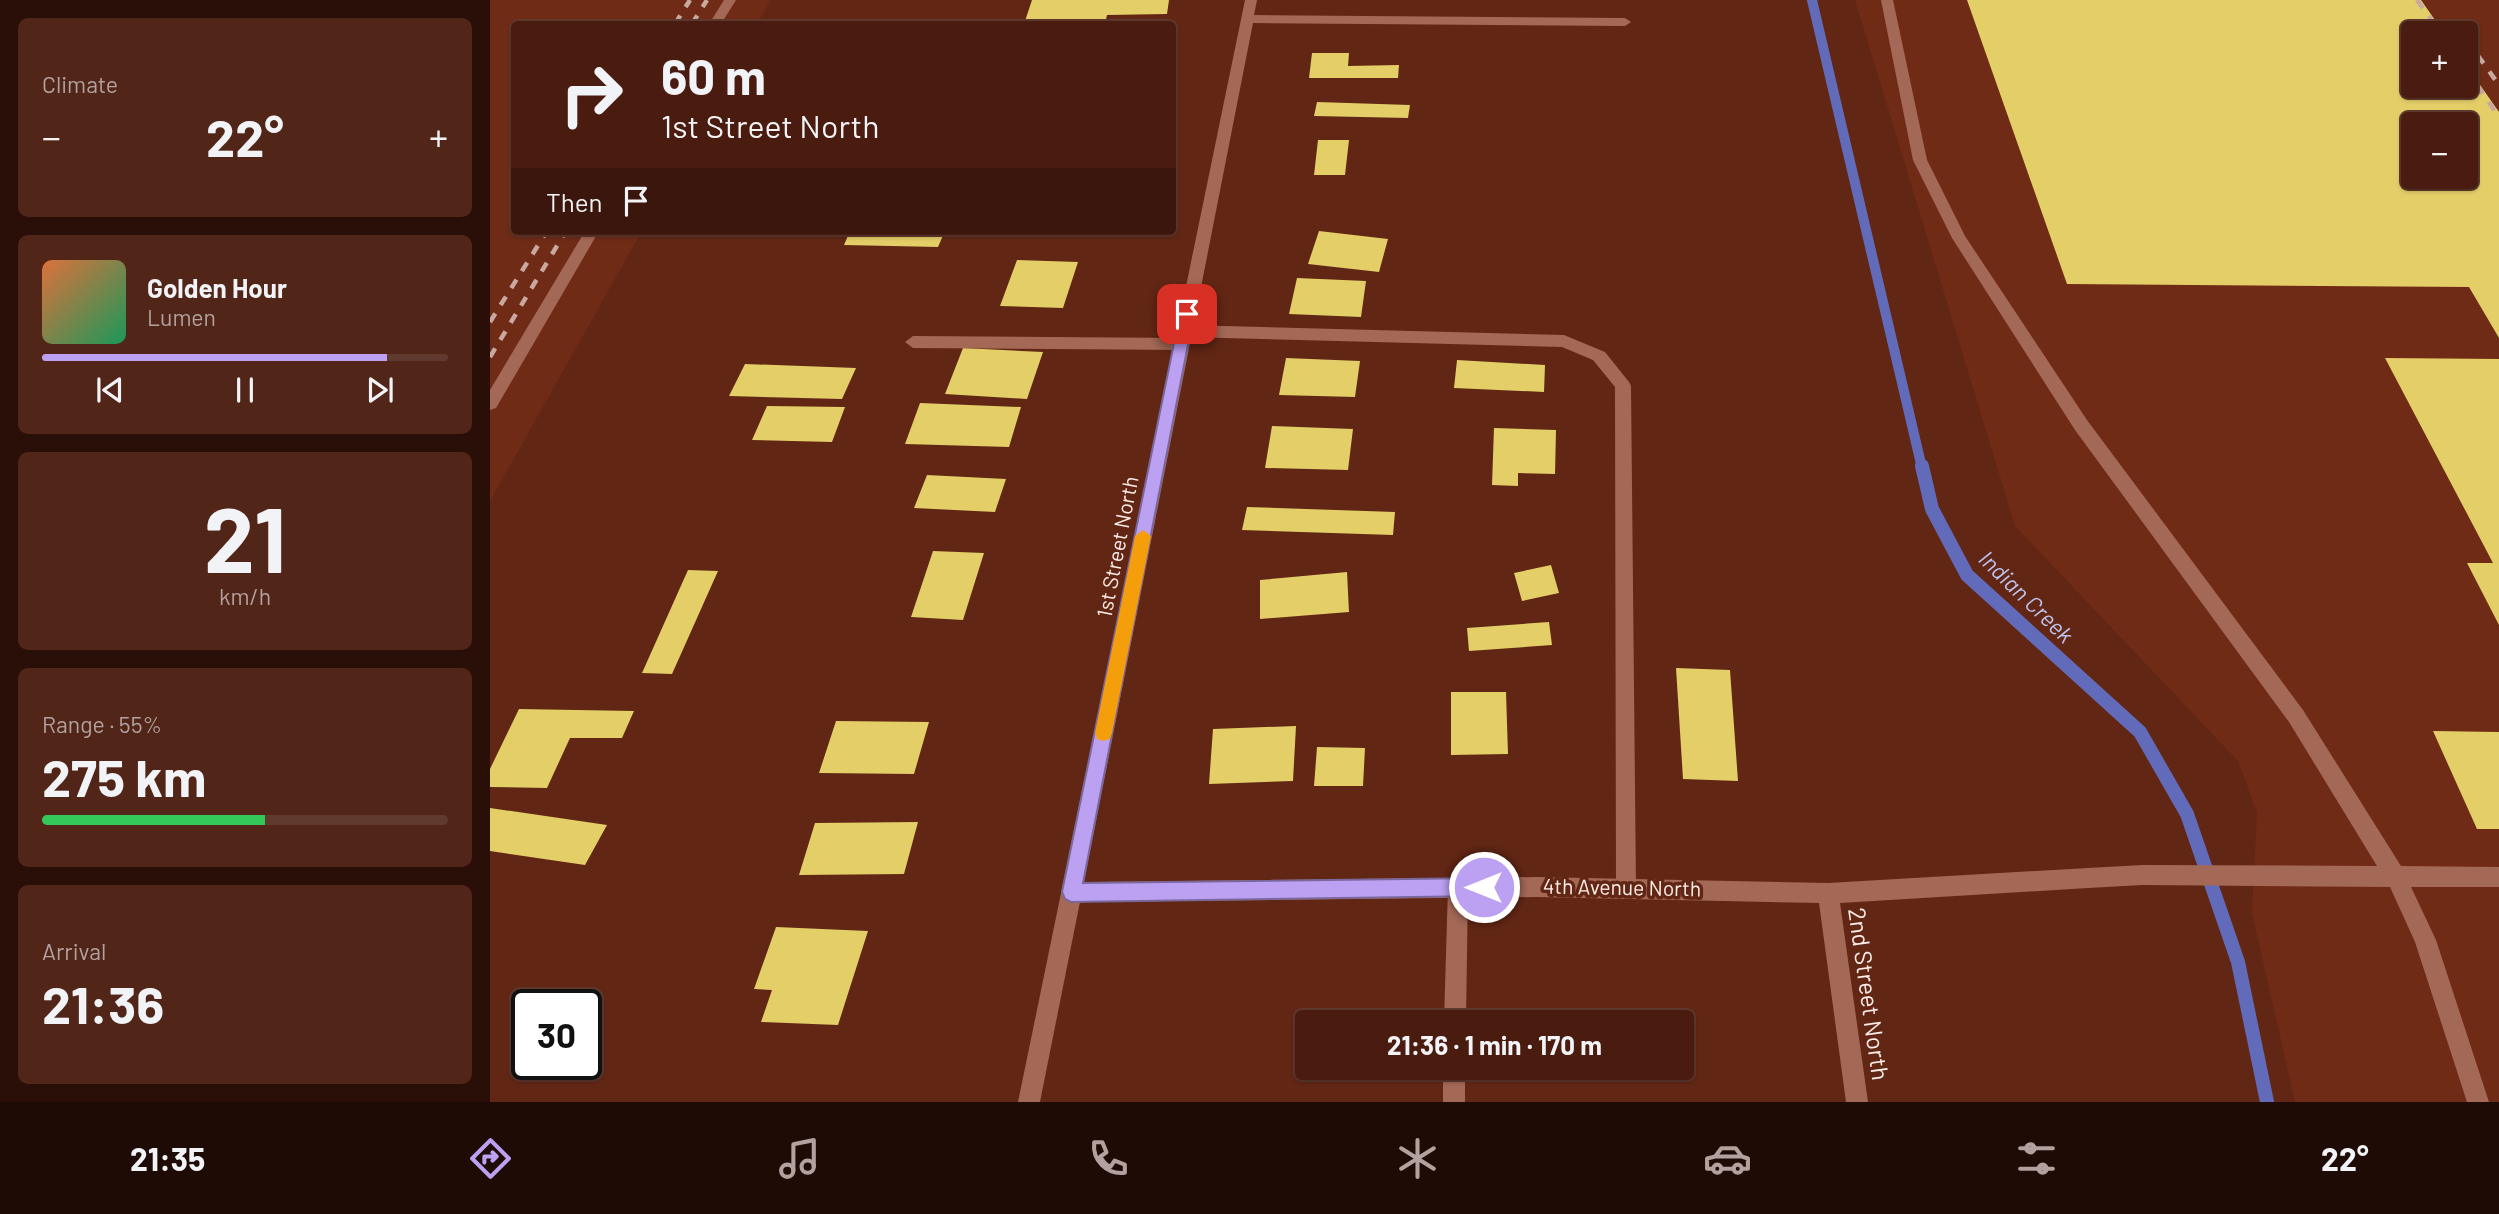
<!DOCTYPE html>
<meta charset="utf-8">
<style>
body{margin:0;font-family:Barlow,sans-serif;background:#512518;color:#f1f3f6;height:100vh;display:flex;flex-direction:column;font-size:26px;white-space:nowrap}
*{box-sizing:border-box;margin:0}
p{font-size:23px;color:#b2a19e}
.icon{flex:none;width:38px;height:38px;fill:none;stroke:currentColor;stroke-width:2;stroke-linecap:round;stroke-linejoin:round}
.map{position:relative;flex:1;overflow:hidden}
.sheet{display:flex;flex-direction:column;gap:18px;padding:18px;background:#290f08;width:490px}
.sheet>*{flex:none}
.guide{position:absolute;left:21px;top:21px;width:665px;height:214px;border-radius:7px;box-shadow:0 2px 5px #0004,0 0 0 2px #613a2f;background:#4a1c0f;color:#f1f3f6;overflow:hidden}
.buttons{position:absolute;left:1911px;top:21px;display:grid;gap:14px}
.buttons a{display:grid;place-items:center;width:77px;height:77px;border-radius:7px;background:#4a1c0f;box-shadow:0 2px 5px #0004,0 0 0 2px #613a2f;font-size:35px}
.speed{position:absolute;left:21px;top:989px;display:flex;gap:14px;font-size:35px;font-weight:700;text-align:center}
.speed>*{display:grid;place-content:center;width:91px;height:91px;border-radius:50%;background:#4a1c0f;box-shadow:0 2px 5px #0004,0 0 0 2px #613a2f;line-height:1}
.speed .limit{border:4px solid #111;border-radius:10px;background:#fff;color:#111}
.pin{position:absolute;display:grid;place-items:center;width:60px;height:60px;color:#fff;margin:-30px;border-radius:14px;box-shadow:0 4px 10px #0006}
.me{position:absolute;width:77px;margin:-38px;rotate:270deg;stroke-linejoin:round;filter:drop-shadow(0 0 5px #0008)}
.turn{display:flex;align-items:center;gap:24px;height:147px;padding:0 35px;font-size:32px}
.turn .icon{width:91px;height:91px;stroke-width:2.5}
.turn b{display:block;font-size:49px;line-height:60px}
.then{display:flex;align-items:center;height:66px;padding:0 35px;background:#0003;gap:14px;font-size:26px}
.big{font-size:52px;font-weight:700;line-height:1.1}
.sheet .tile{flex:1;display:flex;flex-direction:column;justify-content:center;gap:10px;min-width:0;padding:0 24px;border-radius:10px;background:#512518}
.sheet .dial{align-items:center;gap:0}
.dial b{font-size:91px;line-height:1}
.song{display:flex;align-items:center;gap:21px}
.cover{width:84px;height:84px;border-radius:10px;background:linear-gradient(135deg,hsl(20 70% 55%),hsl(150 70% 35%))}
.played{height:7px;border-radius:4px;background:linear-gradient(90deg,#bca0f2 85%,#613a2f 85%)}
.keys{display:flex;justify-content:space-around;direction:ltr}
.heat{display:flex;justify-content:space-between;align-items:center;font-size:38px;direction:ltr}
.charge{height:10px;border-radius:5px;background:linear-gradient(90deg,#34c759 55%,#613a2f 0)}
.trip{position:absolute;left:805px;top:1010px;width:399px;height:70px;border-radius:7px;background:#4a1c0f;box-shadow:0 2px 5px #0004,0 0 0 2px #613a2f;font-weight:700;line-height:70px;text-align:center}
.tab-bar{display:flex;height:112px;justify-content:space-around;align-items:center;background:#1e0b06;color:#b2a19e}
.tab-bar .icon{width:49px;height:49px}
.tab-bar .on{color:#bca0f2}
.tab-bar b{font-size:32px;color:#f1f3f6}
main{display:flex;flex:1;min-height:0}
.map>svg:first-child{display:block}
.built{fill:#6f2b16;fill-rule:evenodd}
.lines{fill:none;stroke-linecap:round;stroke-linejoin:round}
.stream-far1{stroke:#626aba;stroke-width:10}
.stream{stroke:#626aba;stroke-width:14}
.building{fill:#e3ce68;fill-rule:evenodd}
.lane{fill:#a46856;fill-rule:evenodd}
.street{fill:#a46856;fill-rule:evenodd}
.rail{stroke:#c8a89f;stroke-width:4.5;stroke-dasharray:10 10;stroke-linecap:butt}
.route{fill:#bca0f2;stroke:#7a689d;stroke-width:2}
.slow{fill:#f59e0b}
.labels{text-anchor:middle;stroke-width:7;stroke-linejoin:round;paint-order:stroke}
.street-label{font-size:21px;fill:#feeee9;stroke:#622614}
.water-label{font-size:23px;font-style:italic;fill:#bdc4f0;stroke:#622614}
.near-street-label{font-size:24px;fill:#feeee9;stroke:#622614}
</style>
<main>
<section class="sheet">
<div class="tile"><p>Climate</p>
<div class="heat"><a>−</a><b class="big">22°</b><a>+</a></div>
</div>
<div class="tile">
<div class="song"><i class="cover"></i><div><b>Golden Hour</b><p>Lumen</p></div></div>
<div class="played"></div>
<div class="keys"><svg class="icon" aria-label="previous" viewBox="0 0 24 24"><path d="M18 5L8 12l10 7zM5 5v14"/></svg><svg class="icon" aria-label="pause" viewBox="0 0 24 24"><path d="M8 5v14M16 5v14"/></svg><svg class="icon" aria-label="next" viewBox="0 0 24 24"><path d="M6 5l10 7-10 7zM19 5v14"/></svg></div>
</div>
<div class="tile dial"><b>21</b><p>km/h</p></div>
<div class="tile"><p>Range · 55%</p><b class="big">275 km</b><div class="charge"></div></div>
<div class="tile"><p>Arrival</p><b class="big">21:36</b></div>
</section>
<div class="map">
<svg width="2009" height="1102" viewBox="0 0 2009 1102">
<rect width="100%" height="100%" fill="#622614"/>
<path class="built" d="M0,0H281L267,24H24V231H152L0,501Z
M1365,0H2009V1102H1805L1762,913L1767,812L1748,761L1525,526ZM1923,33H1976V86H1923ZM1923,124H1976V177H1923Z"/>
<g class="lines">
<path class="stream-far1" d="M1322,0L1432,468"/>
<path class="stream" d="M1432,466L1442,509L1477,575L1650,732L1697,814L1748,962L1777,1102"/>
</g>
<path class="building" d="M542,0H679L677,14L617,15L615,24H534Z
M1477,0H1931L1954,33H1923V86H1976V65L2009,112V338L1979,287L1577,284ZM1923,124H1976V177H1923Z
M822,53H859L858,66L909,65L908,78H819Z
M827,102L920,105L918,118L824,116Z
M828,140H859L855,175H824Z
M360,231H455L448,247L354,245Z
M829,231L898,239L889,272L818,264Z
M527,260L588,262L573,308L510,306Z
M807,278L876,281L871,317L799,314Z
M473,348L553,352L537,399L455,394Z
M796,358L870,361L865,397L789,395Z
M1895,358L2009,359V625L1977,563H2003Z
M967,360L1055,365L1054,392L964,388Z
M255,364L366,368L352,399L239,396Z
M430,403L531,407L519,447L415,444Z
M277,406L355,407L342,442L262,440Z
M782,426L863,429L858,470L775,468Z
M1004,428L1066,430L1065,474L1028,473V486L1002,485Z
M437,475L516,479L505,512L424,508Z
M757,507L905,512L903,535L752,530Z
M443,551L494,553L473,620L421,617Z
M1061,565L1069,593L1032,601L1024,573Z
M198,570L228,571L182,674L152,673Z
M857,572L859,612L770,619V580Z
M1059,622L1062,645L979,651L977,628Z
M1186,668L1240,670L1248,781L1193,779Z
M961,692H1016L1018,754L961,755Z
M29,709L144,711L132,738H80L57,788L0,787V769Z
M346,721L439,722L424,774L329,773Z
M806,726L803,781L719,784L723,729Z
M1943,731L2009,732V829H1987Z
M827,747L875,748L873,786H824Z
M0,808L117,825L95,865L0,851Z
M428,822L414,874L309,875L325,823Z
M286,927L378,931L348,1025L271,1022L282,990L264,989Z"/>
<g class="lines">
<path class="lane" d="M234,0H246L231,24H219Z
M1391,0H1403L1437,160L1475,236L1597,420L1813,710L1911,866L2009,867V887H1921L1946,940L1999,1102H1977L1925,942L1900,887L1653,885L1598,888L1591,885L1588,878L1591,871L1598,868L1653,865L1887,866L1799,722L1585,430L1462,238L1423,160Z
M95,231H109L6,408L0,410V390Z
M694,325L1074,335L1115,352L1139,382L1141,386L1146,888L1143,895L1136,898L1129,895L1126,888L1125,387L1103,360L1072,347L694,337L686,331Z
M423,336L692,338L700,344L692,350L423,348L415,342Z
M968,877L975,880L978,887L976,1022H954L958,887L961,880Z
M953,1068H975V1102H953Z"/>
<path class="street" d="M755,0H767L764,15L1135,18L1141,22L1135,26L763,23L594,882L1047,877L1338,883L1598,868L1605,871L1608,878L1605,885L1598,888L1350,903L1378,1102H1356L1329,903L1047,897L590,902L550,1102H528Z"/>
<path class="rail" d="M1927,0L1951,33
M185,24L200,0
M202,24L217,0
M1976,39L2009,85
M1976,69L2009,117
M0,322L57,231
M0,357L76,231"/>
</g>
<path class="route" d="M697,309L704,314L593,883L994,878L1001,880L1003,887L1001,894L994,896L581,902L575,899L572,892L690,314Z"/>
<path class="slow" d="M653,530L661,536L622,733L620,739L613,741L607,739L605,733L645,536Z"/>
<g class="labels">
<g class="street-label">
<text transform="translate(628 547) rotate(-79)" y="7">1st Street North</text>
<text transform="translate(1132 888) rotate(1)" y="7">4th Avenue North</text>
</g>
<g class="water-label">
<text transform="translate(1536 597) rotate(44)" y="8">Indian Creek</text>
</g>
<g class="near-street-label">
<text transform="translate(1378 994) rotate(82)" y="8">2nd Street North</text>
</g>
</g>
</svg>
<div class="buttons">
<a>+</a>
<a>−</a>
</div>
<div class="speed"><div class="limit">30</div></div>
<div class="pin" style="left:697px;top:314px;background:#d93025"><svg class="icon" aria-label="arrive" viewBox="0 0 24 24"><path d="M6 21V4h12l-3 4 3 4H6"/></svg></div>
<svg class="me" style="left:994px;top:887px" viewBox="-20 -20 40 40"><circle r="17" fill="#bca0f2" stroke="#fff" stroke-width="3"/><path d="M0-11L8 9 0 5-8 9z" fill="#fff"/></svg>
<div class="trip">21:36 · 1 min · 170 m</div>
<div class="guide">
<div class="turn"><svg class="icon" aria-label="right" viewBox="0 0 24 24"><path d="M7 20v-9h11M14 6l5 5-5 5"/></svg><div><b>60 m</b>1st Street North</div></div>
<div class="then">Then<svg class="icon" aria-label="arrive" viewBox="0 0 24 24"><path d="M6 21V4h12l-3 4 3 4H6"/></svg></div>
</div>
</div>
</main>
<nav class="tab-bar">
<b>21:35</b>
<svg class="icon on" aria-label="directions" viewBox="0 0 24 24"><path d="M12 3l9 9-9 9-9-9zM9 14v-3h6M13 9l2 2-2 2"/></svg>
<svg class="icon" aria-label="music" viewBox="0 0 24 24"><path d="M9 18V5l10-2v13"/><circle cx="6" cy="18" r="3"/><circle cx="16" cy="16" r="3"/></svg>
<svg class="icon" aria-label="phone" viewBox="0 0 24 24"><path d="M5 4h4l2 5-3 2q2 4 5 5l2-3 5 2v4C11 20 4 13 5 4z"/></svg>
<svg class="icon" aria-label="climate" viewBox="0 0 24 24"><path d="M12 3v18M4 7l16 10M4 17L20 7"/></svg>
<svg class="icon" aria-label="car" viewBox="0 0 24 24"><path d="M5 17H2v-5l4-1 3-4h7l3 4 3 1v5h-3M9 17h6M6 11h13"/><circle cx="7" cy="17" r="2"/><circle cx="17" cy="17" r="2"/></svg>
<svg class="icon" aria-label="filters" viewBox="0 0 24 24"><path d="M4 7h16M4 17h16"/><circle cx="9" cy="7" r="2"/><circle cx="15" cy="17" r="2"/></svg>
<b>22°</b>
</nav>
